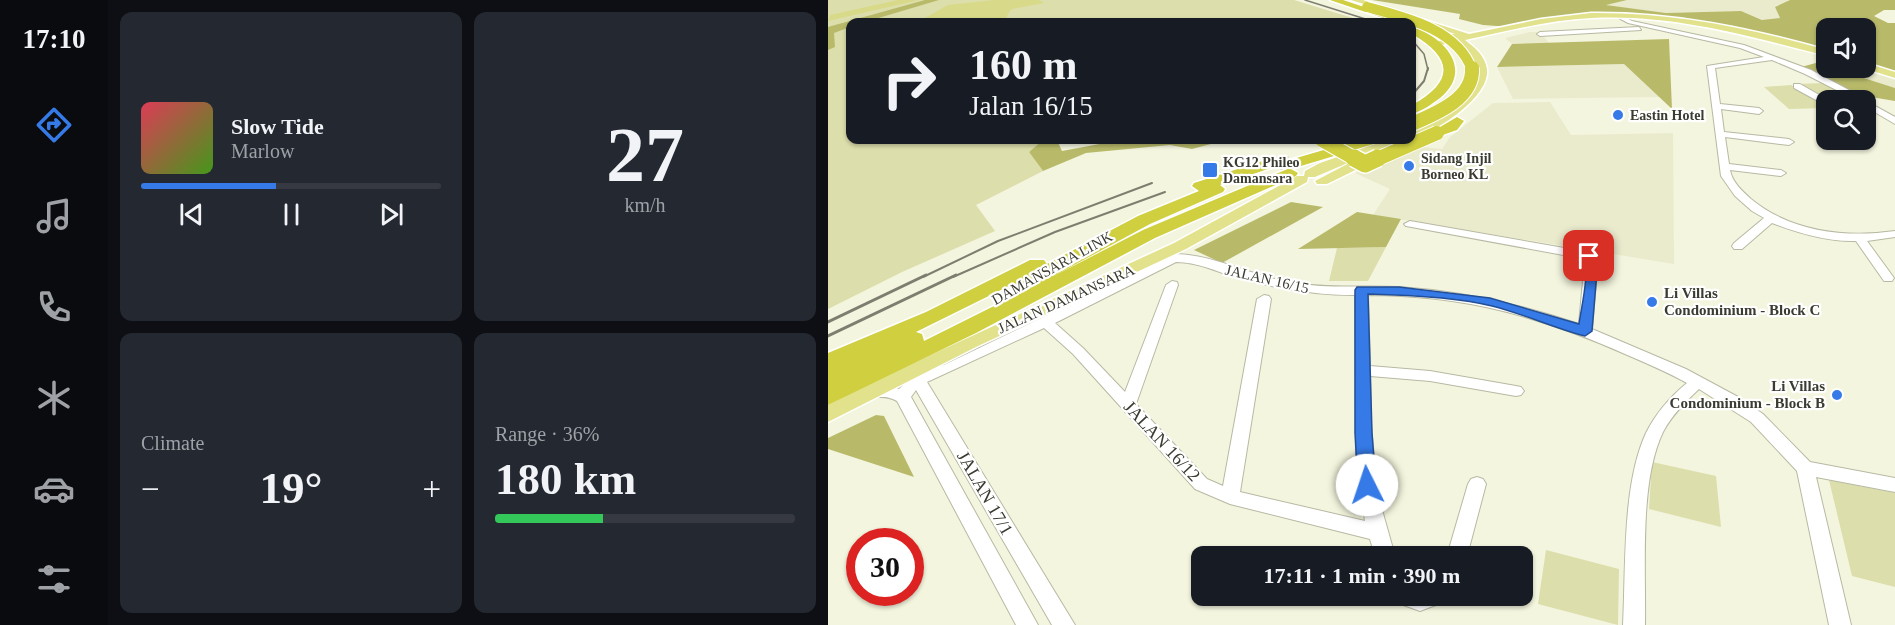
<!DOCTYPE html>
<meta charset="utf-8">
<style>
body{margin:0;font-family:"Times New Roman",serif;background:#242831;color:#f1f3f6;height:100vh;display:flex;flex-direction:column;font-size:22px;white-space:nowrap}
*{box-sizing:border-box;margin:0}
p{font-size:20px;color:#9ea1a6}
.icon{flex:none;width:33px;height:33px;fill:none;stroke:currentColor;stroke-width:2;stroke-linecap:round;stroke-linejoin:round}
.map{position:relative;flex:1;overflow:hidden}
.details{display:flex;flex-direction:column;gap:12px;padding:12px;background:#0d0f14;width:720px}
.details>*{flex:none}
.banner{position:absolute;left:18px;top:18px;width:570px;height:126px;border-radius:12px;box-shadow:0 2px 4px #0004;background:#171b24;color:#f1f3f6;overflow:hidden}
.tools{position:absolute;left:988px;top:18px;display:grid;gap:12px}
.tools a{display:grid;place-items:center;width:60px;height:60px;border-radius:12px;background:#171b24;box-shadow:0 2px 4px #0004;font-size:30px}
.speed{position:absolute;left:18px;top:528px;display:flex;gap:12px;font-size:30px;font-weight:700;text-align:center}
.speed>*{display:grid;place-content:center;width:78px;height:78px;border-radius:50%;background:#171b24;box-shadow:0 2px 4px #0004;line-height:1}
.speed .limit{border:9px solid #d22;background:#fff;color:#111}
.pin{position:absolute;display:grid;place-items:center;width:51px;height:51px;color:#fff;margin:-26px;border-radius:12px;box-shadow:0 3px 9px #0006}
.me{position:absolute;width:66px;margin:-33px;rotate:356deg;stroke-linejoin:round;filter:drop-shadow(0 0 4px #0008)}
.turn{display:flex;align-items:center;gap:21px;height:126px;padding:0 24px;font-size:27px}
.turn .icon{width:78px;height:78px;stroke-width:2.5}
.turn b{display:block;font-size:42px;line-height:51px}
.big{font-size:45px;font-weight:700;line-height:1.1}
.details .tile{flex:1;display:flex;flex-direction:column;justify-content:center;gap:9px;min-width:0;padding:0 21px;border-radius:12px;background:#242831}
.details .dial{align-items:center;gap:0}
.dial b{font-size:78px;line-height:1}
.song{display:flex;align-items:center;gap:18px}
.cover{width:72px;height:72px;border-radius:9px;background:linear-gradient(135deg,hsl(350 70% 55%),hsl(100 70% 35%))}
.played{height:6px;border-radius:3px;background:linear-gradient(90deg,#357ae7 45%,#363941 45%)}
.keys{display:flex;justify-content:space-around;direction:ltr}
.heat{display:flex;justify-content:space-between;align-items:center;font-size:33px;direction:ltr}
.charge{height:9px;border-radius:4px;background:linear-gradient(90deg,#34c759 36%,#363941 0)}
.details .tiles{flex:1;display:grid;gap:12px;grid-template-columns:repeat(2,1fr)}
.trip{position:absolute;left:363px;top:546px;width:342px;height:60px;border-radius:12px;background:#171b24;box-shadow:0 2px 4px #0004;font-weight:700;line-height:60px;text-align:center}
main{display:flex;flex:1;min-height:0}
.dock{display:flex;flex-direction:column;width:108px;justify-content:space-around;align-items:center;background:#090b0e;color:#9ea1a6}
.dock .icon{width:42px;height:42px}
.dock .active{color:#357ae7}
.dock b{font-size:27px;color:#f1f3f6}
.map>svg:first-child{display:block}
.built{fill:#eaebcd}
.green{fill:#dcdeab}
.forest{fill:#b8ba6a}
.water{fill:#d8da89}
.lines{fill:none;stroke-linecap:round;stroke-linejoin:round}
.highway-tunnel{stroke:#cfd0bc;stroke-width:17;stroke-dasharray:17 8;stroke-linecap:butt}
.minor-casing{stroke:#b8b9a3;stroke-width:2}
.major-casing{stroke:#fff;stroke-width:3}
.highway-casing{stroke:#fff;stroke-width:3}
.minor{fill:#fff;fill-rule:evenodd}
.major{fill:#e2e28c;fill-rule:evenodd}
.highway{fill:#cfcf40;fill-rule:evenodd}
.rail-far2{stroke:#7e7e70;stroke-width:1.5}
.rail-far1{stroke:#7e7e70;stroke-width:2}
.rail{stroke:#7e7e70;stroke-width:3}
.highway-bridge-far2-casing{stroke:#fff;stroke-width:12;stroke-linecap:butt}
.highway-bridge-far1-casing{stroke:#fff;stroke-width:16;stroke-linecap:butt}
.highway-bridge-casing{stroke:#fff;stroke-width:20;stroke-linecap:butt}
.highway-bridge-far2{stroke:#cfcf40;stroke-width:10}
.highway-bridge-far1{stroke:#cfcf40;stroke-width:14}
.highway-bridge{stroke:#cfcf40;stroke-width:17}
.route{fill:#357ae7;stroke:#224f96;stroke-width:1.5}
.poi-dot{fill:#357ae7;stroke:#fff;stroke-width:2}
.labels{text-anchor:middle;stroke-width:4.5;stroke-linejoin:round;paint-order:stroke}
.far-poi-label{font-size:14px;font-weight:bold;fill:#3b3b32;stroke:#fff;text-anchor:start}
.street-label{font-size:15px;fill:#3b3b32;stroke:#fff}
.poi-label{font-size:15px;font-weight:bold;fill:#3b3b32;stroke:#fff;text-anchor:start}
.near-street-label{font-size:18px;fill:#3b3b32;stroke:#fff}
</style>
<main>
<nav class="dock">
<b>17:10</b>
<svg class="icon active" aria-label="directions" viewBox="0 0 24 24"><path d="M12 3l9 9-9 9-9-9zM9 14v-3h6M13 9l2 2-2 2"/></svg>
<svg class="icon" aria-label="music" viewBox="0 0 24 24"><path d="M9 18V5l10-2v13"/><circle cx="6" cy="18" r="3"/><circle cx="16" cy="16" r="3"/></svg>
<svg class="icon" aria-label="phone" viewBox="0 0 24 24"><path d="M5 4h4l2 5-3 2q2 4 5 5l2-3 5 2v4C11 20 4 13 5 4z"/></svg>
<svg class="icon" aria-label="climate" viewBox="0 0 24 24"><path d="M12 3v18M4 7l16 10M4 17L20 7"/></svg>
<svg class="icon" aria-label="car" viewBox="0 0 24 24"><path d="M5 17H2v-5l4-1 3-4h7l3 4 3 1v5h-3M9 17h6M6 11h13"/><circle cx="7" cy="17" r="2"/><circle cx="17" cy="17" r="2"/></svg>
<svg class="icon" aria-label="filters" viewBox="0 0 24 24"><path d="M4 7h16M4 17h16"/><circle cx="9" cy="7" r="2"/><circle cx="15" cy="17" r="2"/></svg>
</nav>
<section class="details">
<div class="tiles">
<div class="tile">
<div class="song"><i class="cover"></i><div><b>Slow Tide</b><p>Marlow</p></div></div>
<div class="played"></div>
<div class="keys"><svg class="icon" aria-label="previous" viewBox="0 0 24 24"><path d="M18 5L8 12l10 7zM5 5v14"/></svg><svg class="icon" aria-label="pause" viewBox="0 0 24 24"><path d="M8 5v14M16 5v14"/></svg><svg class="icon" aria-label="next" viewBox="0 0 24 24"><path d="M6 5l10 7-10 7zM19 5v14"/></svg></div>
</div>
<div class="tile dial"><b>27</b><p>km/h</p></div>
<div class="tile"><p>Climate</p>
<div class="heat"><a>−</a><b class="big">19°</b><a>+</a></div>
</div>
<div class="tile"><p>Range · 36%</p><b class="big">180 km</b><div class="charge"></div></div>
</div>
</section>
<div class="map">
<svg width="1067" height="625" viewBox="0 0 1067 625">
<rect width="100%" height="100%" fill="#f4f5de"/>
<path class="built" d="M799,0H962L947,7L952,18L946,20H935L913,11L838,13L776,5Z
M702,32H712L721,43L684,44L677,38Z
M796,64L832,97L685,99L669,67Z
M1029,68L1067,77V88L1016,72Z
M722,102L743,135L845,133L846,264L545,215L562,189L527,173L595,147L614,149L622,137L665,103Z"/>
<path class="green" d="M0,0H466L538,22H22V140H215L201,152L215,171L148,205L167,231L74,272L0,309Z
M996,83L1026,99H999L968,84Z
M963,85L990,99L999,101L998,108L961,109L936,87Z
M558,247L540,281H501L509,248Z
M824,462L888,476L893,527L821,509Z
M1001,480L1067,493V587L1024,576Z
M718,550L791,569L790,625L710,604Z"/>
<path class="forest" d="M97,0H111L37,22H22V27L6,33L7,47L0,50V27Z
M544,0H799L778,5L838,13L913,11L934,20L952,18L947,7L962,0H1067V10H1056L1046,16L1060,23H1067V71L1038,63V28H999V52L906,26L850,18L755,15L683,27L655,25L631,19L632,14Z
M841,39L844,109L796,64L669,67L684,44Z
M999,60V68H1029L1017,72L1067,88V101L1031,95L973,67Z
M215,140H229L234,151L293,140H398L364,149L342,145L258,153L215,171L201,152Z
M463,202L495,207L394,263L366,250Z
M529,212L573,219L558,247L470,249Z
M48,415L56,416L86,477L0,449V438Z"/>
<path class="water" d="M70,0H91L0,21L2,15Z
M166,0H211L216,3L184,9L181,12L177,21L172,22L119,20L81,22L97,18L120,5Z"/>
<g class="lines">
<path class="highway-tunnel" d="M452,168L463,164"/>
<defs>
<path id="minor" d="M791,14L804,21L916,45L983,70L1036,98L1037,100H1028L977,74L944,60L887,68L892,104L931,108L935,111L931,114L893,109L896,132L961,139L966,142L961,145L897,137L901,164L953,170L958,173L953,176L902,170C904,182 914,191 923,199C963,232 1017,238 1067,231V237L1039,241L1066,278L1064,281H1056L1028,241C999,242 970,233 944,223L914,249H906L904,246L906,243L936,218L924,211L907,196L893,176L879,66L936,57L912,48L800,23L789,17Z
M811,27L813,30L712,36L709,34L712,32Z
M966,84H972L993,96L1014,100H988L966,88Z
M1038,101L1067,117V124L1038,107Z
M582,221L765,253L770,259L764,329L858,369L912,398L935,414L982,462L1067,478V492L988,477L1023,625H1001L969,471L923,422L871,389C857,402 844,415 835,432C811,482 818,569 817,625H795C798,567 794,485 818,433C828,413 842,397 859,383C839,372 818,363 797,354C711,316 635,295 540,295L542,366L602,371L688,386L693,387L696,391L693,395L688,396L602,381L542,376L543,425L549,492L567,556H547L542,539L402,504L367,489L245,354L216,328L99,382L247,625H224L88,390L83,397L210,625H188L69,401C56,394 52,399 41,396L38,392L41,388L60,385L71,389L83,378L86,369L91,368L98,371L116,365L346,254C385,254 426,277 466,283C501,289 536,285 571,287C633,291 692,304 751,324L757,259L578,226L576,224ZM348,262C369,262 387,271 407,277C446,288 485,295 527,295L528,459L537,521L412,492L443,299L441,296L436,295L429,299L395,486L379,479L308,404L350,285L349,282L344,281L338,285L297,392L255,348L227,323Z
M649,477L655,479L658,484L639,556H619L640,484L643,479Z
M567,596H616L613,603L592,611L570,603Z"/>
<path id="major" d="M523,0H535L562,9L558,11Z
M763,13C845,12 921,28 999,50V56C921,36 845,14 764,18C721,20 679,31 637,40C646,47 655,54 658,65C668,94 607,133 584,138V130C620,112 679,82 628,42L607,46L602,43L623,38V34H627L578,18V14L641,34L713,19Z
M1038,63L1067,72V78L1035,68H1038Z
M559,140H575L546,152L551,156L550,159L499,184H489L487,181L529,159L487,177H480L479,182L358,249L150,346L0,422V405L46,381L346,243L469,176H476L477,171L492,163Z"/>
<path id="highway" d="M502,0H515L566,17L558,19Z
M584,27C617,37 646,70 612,98C604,104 594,111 584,114V105C627,81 625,58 584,34Z
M629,117L636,121L629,130L609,137L602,133Z
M530,140H551L549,143L463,169L470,173L468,176L327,238L148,333L0,405V353L98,312L202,260H216L219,264L310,216L371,191L364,186L366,183L444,158L452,163L449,166L392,185L397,189L395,192L322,224L224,277L315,230L462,168L455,164L458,161ZM187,283L190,287L202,288L96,341L94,334L88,332Z"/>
</defs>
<use href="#minor" class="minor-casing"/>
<use href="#major" class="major-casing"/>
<use href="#highway" class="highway-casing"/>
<use href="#minor" class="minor"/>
<use href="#major" class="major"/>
<use href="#highway" class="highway"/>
<path class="rail-far2" d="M477,0L547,22
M584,40L596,54L600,70
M584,53L585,70"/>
<path class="rail-far1" d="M584,75L585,68
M584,95L596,81L600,68
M475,143L485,140
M95,277L170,241L324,183
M125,277L227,232L337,192"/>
<path class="rail" d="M0,322L98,275
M0,336L128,275"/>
<defs>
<path id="highway-bridge-far2" d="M539,7C576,17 630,29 644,70"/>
<path id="highway-bridge-far1" d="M584,124C607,114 646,99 644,68
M494,140L529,160
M547,160L609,133"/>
<path id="highway-bridge" d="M526,158L537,164L550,158"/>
</defs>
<use href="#highway-bridge-far2" class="highway-bridge-far2-casing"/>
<use href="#highway-bridge-far1" class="highway-bridge-far1-casing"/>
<use href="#highway-bridge" class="highway-bridge-casing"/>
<use href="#highway-bridge-far2" class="highway-bridge-far2"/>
<use href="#highway-bridge-far1" class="highway-bridge-far1"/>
<use href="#highway-bridge" class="highway-bridge"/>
</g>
<path class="route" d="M761,252L770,259L764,331L757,336C726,328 696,314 664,306C628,297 578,295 540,294L544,433L548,485L545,490L539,492L533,490L530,485L527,433V290L529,287H571L662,298L751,324C753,309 763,267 755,256Z"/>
<g class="poi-dot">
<circle cx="790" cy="115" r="6"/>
<circle cx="581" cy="166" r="6"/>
<rect x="374" y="162" width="16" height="16" rx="3"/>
<circle cx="824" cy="302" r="6"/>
<circle cx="1009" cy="395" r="6"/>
</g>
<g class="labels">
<g class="far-poi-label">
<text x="802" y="120">Eastin Hotel</text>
<text x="593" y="163">Sidang Injil<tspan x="593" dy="16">Borneo KL</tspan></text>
<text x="395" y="167">KG12 Phileo<tspan x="395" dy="16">Damansara</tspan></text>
</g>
<g class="street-label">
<text transform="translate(224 268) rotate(-29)" y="5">DAMANSARA LINK</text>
<text transform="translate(439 279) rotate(13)" y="5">JALAN 16/15</text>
<text transform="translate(238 299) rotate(-24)" y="5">JALAN DAMANSARA</text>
</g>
<g class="poi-label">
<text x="836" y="298">Li Villas<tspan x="836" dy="17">Condominium - Block C</tspan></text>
<text x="997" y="391" text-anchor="end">Li Villas<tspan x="997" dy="17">Condominium - Block B</tspan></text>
</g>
<g class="near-street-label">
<text transform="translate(334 441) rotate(47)" y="6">JALAN 16/12</text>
<text transform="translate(157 493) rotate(60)" y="6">JALAN 17/1</text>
</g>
</g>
</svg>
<div class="tools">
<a><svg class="icon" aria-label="sound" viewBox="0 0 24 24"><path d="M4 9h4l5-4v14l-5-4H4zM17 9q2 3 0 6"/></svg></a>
<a><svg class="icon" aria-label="search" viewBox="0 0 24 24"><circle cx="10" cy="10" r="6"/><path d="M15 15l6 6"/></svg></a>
</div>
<div class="speed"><div class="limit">30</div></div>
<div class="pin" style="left:761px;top:256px;background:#d93025"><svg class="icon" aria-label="arrive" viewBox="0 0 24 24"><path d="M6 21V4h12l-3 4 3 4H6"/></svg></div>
<svg class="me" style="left:539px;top:485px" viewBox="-20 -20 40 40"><circle r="19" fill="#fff"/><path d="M0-13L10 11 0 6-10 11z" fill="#357ae7"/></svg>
<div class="trip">17:11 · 1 min · 390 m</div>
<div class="banner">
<div class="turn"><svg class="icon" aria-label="right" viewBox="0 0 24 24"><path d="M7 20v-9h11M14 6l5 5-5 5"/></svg><div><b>160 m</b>Jalan 16/15</div></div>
</div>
</div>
</main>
